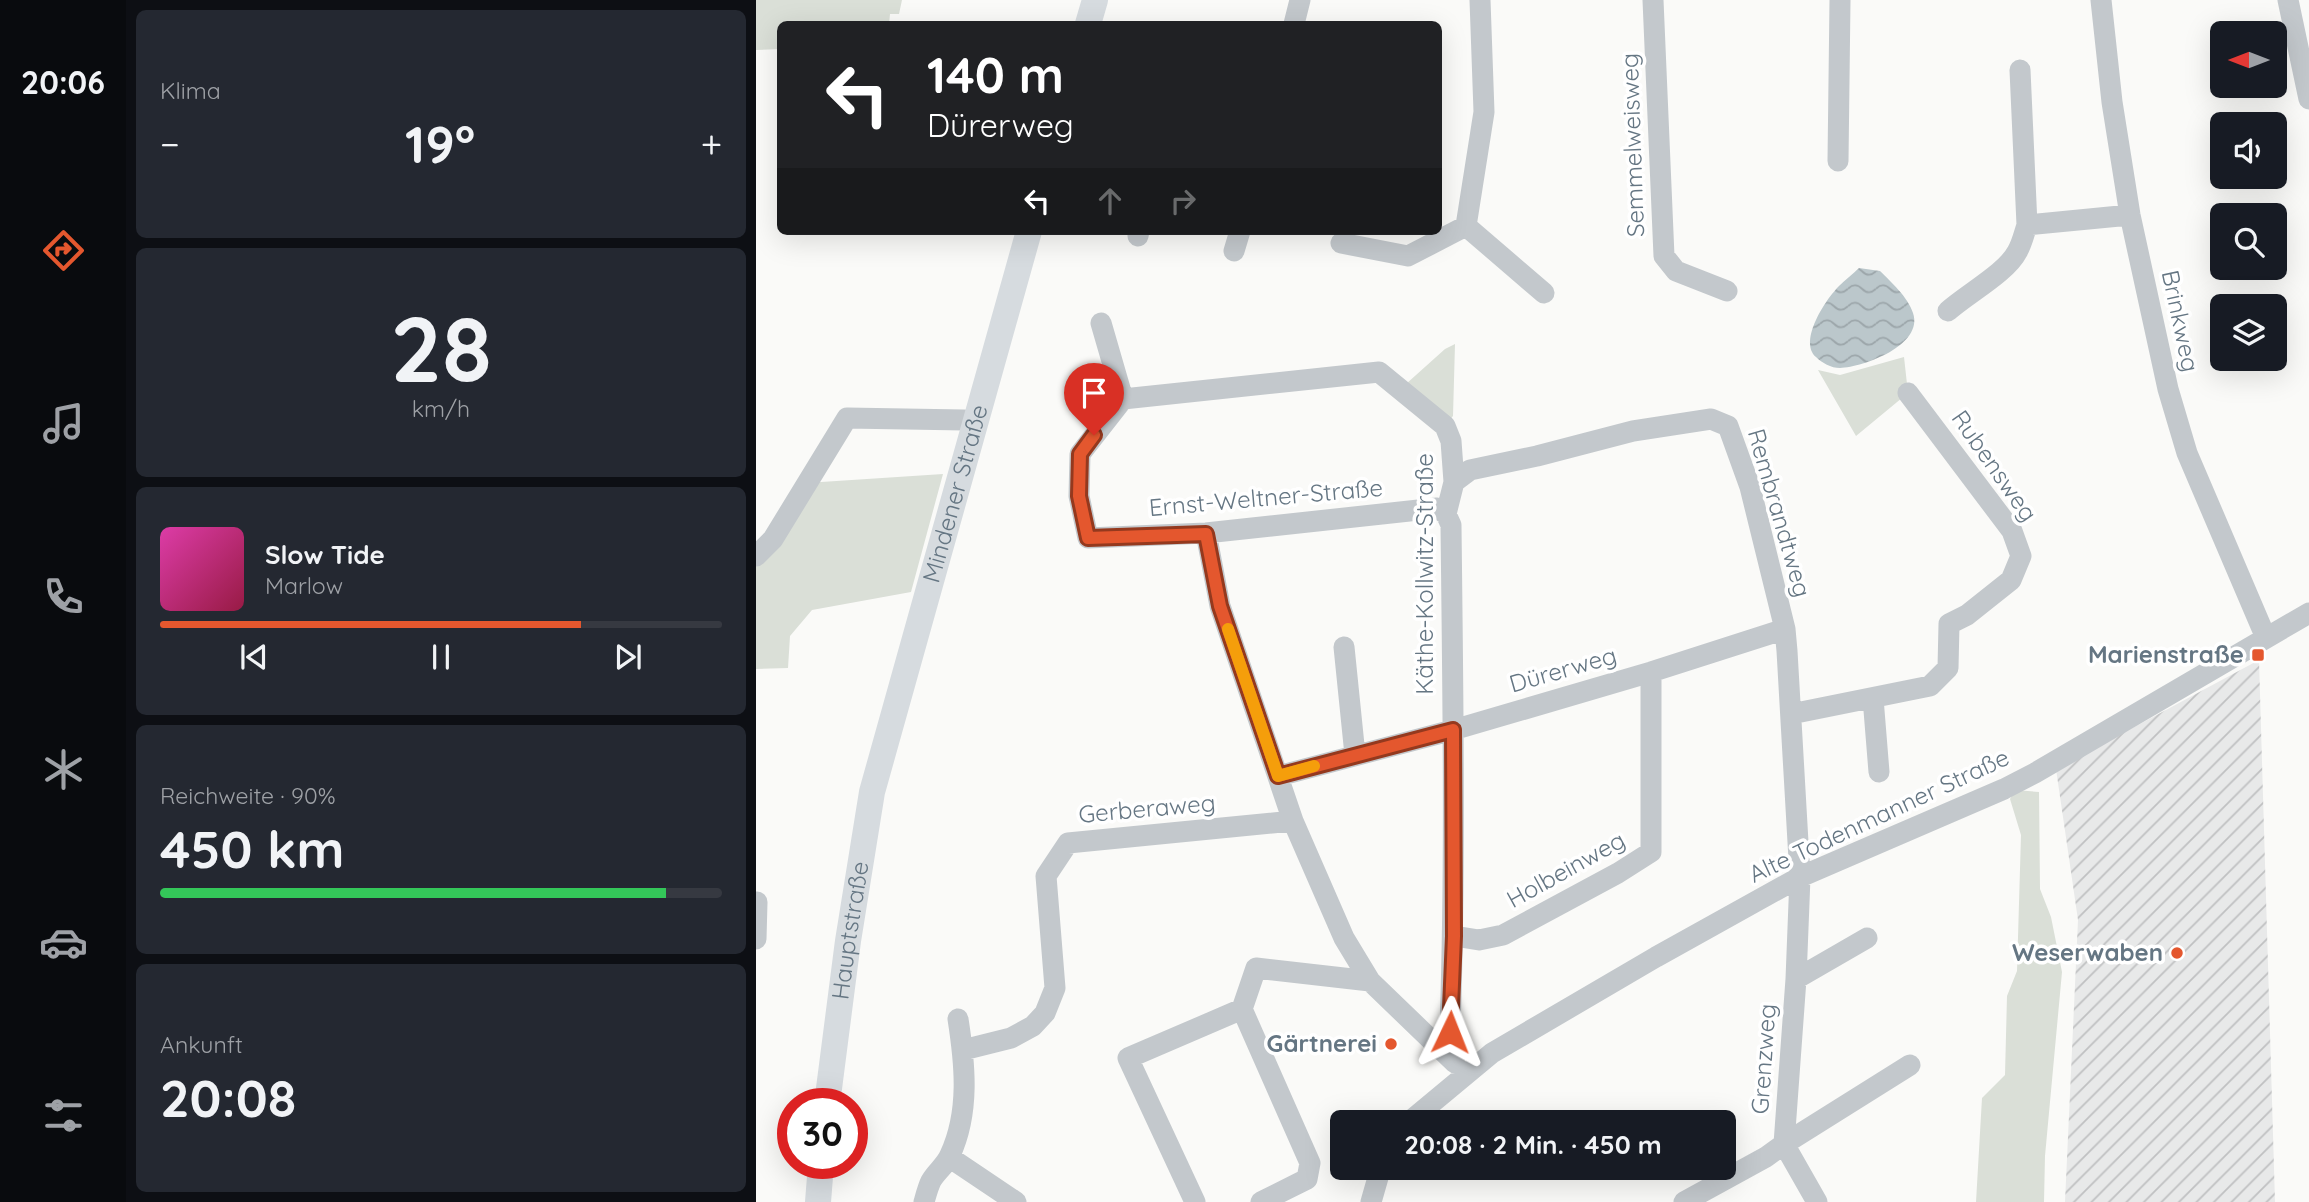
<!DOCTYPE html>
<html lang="de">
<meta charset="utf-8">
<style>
body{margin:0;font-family:Quicksand,sans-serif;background:#242831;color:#f1f3f6;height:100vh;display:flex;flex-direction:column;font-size:26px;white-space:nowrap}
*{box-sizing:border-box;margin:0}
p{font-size:23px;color:#9ea1a6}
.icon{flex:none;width:38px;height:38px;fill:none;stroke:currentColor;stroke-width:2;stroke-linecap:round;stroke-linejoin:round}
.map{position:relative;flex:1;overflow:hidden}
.side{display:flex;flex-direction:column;gap:10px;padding:10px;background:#0d0f14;width:630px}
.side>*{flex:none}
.top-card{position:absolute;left:21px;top:21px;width:665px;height:214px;border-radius:10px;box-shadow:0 7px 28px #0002;background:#202124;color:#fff;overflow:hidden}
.needle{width:46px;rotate:270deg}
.buttons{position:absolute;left:1454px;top:21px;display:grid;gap:14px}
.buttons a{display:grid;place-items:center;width:77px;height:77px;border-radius:10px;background:#171b24;box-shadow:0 7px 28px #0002;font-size:35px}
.speed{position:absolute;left:21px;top:1088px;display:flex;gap:14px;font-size:35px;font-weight:700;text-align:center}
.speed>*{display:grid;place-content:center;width:91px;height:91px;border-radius:50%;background:#171b24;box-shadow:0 7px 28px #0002;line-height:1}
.speed .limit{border:10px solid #d22;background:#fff;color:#111}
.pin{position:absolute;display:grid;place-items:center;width:60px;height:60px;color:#fff;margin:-72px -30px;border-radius:50% 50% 50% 0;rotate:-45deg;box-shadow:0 0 7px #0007}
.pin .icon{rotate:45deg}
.me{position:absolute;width:77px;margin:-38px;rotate:2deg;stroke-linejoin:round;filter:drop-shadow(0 0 5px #0008)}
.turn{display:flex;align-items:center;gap:24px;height:147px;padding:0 35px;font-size:32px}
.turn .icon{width:91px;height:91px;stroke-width:2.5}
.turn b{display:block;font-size:49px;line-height:60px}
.lanes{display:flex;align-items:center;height:66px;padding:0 35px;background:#0003;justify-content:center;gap:35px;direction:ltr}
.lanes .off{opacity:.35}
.big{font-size:52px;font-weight:700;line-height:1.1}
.side .card{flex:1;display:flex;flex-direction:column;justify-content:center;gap:10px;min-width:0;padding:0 24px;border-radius:10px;background:#242831}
.side .dial{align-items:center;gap:0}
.dial b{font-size:91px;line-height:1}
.song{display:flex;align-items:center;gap:21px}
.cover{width:84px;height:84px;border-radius:10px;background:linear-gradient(135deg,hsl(320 70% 55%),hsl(340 70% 35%))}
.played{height:7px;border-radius:4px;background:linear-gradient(90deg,#e4572e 75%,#363941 75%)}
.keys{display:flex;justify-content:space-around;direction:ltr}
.heat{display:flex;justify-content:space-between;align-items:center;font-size:38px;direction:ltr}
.charge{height:10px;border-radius:5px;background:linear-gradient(90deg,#34c759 90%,#363941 0)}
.trip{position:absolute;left:574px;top:1110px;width:406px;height:70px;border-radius:10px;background:#171b24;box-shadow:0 7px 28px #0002;font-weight:700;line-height:70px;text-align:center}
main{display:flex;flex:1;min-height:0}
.dock{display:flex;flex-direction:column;width:126px;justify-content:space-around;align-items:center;background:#090b0e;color:#9ea1a6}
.dock .icon{width:49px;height:49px}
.dock .selected{color:#e4572e}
.dock b{font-size:32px;color:#f1f3f6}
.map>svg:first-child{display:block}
.industrial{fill:url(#industrial-furrows)}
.green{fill:#dadfd7}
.water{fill:url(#water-waves)}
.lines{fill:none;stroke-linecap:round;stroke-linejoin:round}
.minor{stroke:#c3c8cc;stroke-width:21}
.major{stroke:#d6dbdf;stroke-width:26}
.route-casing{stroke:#94391e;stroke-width:18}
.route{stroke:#e4572e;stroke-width:12}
.slow{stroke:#f59e0b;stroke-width:12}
.poi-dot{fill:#e4572e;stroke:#fff;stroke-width:2.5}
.labels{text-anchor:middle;stroke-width:7;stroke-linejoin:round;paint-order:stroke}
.street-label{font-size:24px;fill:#657683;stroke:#fff}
.poi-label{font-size:24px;font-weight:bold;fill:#657683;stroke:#fff;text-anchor:end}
</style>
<main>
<nav class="dock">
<b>20:06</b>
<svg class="icon selected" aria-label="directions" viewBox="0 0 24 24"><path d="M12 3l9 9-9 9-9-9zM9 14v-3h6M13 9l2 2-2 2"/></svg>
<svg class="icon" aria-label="music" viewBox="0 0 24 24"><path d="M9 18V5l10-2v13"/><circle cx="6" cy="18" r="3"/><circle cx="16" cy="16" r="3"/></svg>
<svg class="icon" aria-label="phone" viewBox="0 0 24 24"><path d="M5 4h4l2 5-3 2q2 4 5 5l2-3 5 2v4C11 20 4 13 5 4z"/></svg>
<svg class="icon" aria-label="climate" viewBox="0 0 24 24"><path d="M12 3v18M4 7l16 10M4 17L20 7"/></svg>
<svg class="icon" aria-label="car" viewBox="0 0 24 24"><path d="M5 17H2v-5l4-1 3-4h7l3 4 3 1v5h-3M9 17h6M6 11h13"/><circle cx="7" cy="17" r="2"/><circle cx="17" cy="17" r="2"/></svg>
<svg class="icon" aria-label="filters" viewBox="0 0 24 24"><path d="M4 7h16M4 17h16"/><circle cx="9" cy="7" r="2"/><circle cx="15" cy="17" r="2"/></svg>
</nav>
<section class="side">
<div class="card"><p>Klima</p>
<div class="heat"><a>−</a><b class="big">19°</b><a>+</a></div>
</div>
<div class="card dial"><b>28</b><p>km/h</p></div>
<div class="card">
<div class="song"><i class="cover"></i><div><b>Slow Tide</b><p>Marlow</p></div></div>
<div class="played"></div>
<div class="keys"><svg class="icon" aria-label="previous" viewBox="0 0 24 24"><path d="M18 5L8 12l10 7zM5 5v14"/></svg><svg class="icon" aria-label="pause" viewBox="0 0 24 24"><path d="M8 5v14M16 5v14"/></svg><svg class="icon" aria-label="next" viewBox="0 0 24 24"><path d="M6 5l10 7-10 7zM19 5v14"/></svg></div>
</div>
<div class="card"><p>Reichweite · 90%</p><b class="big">450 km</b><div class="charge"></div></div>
<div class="card"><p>Ankunft</p><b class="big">20:08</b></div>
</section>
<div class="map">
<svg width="1553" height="1202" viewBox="0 0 1553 1202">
<defs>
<pattern id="industrial-furrows" width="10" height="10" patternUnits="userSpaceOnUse" patternTransform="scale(1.75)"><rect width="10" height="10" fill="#e8e9e9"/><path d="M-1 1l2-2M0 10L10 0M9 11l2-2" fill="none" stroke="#c0c1c2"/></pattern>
<pattern id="water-waves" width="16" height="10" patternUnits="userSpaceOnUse" patternTransform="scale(1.75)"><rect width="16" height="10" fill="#bbc7cb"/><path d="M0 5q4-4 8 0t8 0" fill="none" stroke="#9ca6aa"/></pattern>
</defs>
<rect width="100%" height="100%" fill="#fafaf8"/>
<path class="industrial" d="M1503,660L1519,1202H1309L1322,920L1300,769Z"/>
<path class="green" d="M0,0H146L143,14H134L133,24H24V49L0,50Z
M699,344L697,416L691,423L650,384L689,349Z
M1148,357L1152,393L1100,436L1062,370L1084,375Z
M187,474L155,592L56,610L34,636L32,668L0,669V556L50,483Z
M1259,790L1283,792L1284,889L1295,917L1306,972L1289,1156L1288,1202H1220L1226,1098L1249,1075L1251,996L1261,971L1265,835L1254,799Z"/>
<path class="water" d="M1103,268L1124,271C1135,282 1152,297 1157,313C1168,345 1108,367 1084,368C1075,368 1066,363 1060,357C1042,341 1070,299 1083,286C1089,280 1097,274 1103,268Z"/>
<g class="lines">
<path class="minor" d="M724,0L728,112L710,226L788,293
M897,0L908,256L920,271L971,291
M1345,0L1356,102L1374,215L1412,389L1431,453L1510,638
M1532,0L1553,99
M538,24L544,0
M1264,70L1271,225
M1082,161L1084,0
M382,236L383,231
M585,243L652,256L710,226
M478,251L484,231
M1192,311C1211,294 1251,272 1261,252C1266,244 1268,234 1271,225L1374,215
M345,323L367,399
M698,482L714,470L781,456L877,431L955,419L972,426L994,487L1029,629L1031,651L1044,877L1040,979L1028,1144L1010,1157L928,1202
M690,514L681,508L450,533L332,538L323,496L324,454L367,399L623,372L689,426L695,441L698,482L690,514L695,525C697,702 700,879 693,1056
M450,533L464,606L537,821L588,938L614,981L699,1063
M0,556L17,539L91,418L208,420L219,423
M588,647L599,755
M1117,698L1123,772
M1035,714L1174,686L1192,668L1193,624L1211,615L1255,580L1265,556L1256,531L1152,393
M522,776L697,730L895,672L1029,629
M698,936L723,940L747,935L862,873L895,852V672
M0,939L1,902
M1040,979L1111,938
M207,1050L255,1038L277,1026L289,1013L299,988L290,876L312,843L537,821
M653,1122L736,1053L900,957L1044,877L1248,789L1279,773L1553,613
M193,1157L260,1202
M168,1202C170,1195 172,1187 175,1181C180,1172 190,1165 194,1155C214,1112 209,1064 202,1019
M439,1202L372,1058L486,1009
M505,1202L551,1179L554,1163L486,1009L500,968L614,981
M615,1202L625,1167
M1061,1202L1028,1144L1154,1065"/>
<g class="major">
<path d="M332,24L339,0"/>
<path id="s1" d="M71,1104L92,941L116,792L273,231"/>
<path d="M62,1202L65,1164"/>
</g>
</g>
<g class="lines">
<defs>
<path id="route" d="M338,435L324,454L323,496L332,538L450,534L464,606L522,776L697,730L698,936L694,1032"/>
</defs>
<use href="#route" class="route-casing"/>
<use href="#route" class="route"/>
<path class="slow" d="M472,629L522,776L558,766"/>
</g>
<g class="poi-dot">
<rect x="1495" y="648" width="14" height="14" rx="3.5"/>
<circle cx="1421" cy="953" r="7"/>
<circle cx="635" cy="1044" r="7"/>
</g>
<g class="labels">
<g class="street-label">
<text transform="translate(877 145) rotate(-92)" y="8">Semmelweisweg</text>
<text transform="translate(1424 321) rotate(78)" y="8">Brinkweg</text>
<text transform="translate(1238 466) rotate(55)" y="8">Rubensweg</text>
<text dy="8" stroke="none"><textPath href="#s1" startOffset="625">Mindener Straße</textPath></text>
<text transform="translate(510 498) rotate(-5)" y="8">Ernst-Weltner-Straße</text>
<text transform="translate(1023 513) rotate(74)" y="8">Rembrandtweg</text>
<text transform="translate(669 574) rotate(-90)" y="8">Käthe-Kollwitz-Straße</text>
<text transform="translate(807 670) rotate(-16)" y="8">Dürerweg</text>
<text transform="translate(391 809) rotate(-5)" y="8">Gerberaweg</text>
<text transform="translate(1123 816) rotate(-25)" y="8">Alte Todenmanner Straße</text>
<text transform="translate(810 870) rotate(-29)" y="8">Holbeinweg</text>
<text dy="8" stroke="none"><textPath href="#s1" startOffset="175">Hauptstraße</textPath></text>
<text transform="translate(1008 1059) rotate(-86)" y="8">Grenzweg</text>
</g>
<g class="poi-label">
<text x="1488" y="663">Marienstraße</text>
<text x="1407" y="961">Weserwaben</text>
<text x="621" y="1052">Gärtnerei</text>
</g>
</g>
</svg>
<div class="buttons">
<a><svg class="needle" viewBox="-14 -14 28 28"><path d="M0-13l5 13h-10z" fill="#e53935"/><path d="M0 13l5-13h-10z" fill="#9ea1a6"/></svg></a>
<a><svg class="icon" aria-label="sound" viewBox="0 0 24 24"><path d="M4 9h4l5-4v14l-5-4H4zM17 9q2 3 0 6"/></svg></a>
<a><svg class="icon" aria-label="search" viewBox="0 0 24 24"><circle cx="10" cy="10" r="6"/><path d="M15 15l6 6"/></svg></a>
<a><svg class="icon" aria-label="layers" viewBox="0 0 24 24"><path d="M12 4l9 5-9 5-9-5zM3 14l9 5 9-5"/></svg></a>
</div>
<div class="speed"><div class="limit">30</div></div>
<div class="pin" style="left:338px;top:435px;background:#d93025"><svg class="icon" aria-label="arrive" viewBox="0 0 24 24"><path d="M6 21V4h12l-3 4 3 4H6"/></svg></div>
<svg class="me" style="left:694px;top:1032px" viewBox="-20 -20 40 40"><path d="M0-17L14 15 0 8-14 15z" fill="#e4572e" stroke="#fff" stroke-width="4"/></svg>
<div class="trip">20:08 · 2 Min. · 450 m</div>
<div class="top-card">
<div class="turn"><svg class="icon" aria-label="left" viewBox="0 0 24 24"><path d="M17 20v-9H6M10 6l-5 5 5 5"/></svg><div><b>140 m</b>Dürerweg</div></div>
<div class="lanes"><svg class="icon" aria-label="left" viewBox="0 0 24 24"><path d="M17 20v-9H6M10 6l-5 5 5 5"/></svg><svg class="icon off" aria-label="ahead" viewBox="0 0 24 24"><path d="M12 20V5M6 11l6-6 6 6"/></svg><svg class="icon off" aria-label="right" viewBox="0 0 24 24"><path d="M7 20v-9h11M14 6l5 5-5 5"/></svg></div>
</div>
</div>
</main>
